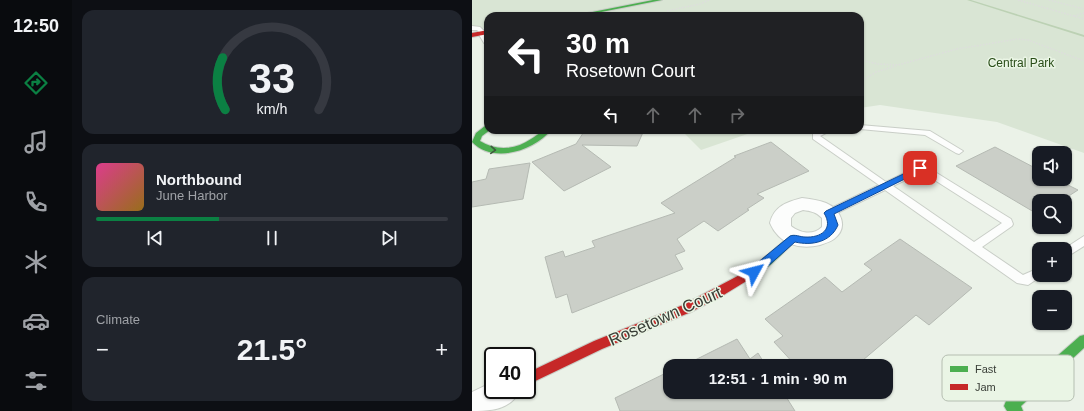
<!DOCTYPE html>
<meta charset="utf-8">
<style>
body{margin:0;font-family:Helvetica,sans-serif;background:#20242c;color:#f1f3f6;height:100vh;display:flex;flex-direction:column;font-size:15px;white-space:nowrap}
*{box-sizing:border-box;margin:0}
p{font-size:13px;color:#9ea1a6}
.icon{flex:none;width:22px;height:22px;fill:none;stroke:currentColor;stroke-width:2;stroke-linecap:round;stroke-linejoin:round}
.map{position:relative;flex:1;overflow:hidden}
.sheet{display:flex;flex-direction:column;gap:10px;padding:10px;background:#0d0f14;width:400px}
.sheet>*{flex:none}
.guide{position:absolute;left:12px;top:12px;width:380px;height:122px;border-radius:12px;box-shadow:0 1px 3px #0004;background:#202124;color:#fff;overflow:hidden}
.fabs{position:absolute;left:560px;top:146px;display:grid;gap:8px}
.fabs a{display:grid;place-items:center;width:40px;height:40px;border-radius:8px;background:#171b24;box-shadow:0 1px 3px #0004;font-size:20px}
.speed{position:absolute;left:12px;top:347px;display:flex;gap:8px;font-size:20px;font-weight:700;text-align:center}
.speed>*{display:grid;place-content:center;width:52px;height:52px;border-radius:50%;background:#171b24;box-shadow:0 1px 3px #0004;line-height:1}
.speed .limit{border:2px solid #111;border-radius:6px;background:#fff;color:#111}
.pin{position:absolute;display:grid;place-items:center;width:34px;height:34px;color:#fff;margin:-17px;border-radius:8px;box-shadow:0 2px 6px #0006}
.me{position:absolute;width:44px;margin:-22px;rotate:52deg;stroke-linejoin:round;filter:drop-shadow(0 0 3px #0008)}
.turn{display:flex;align-items:center;gap:14px;height:84px;padding:0 16px;font-size:18px}
.turn .icon{width:52px;height:52px;stroke-width:2.5}
.turn b{display:block;font-size:28px;line-height:34px}
.lanes{display:flex;align-items:center;height:38px;padding:0 16px;background:#0003;justify-content:center;gap:20px;direction:ltr}
.lanes .off{opacity:.35}
.big{font-size:30px;font-weight:700;line-height:1.1}
.sheet .tile{flex:1;display:flex;flex-direction:column;justify-content:center;gap:6px;min-width:0;padding:0 14px;border-radius:12px;background:#20242c}
.sheet .dial{align-items:center;gap:0}
.dial svg{height:104px;overflow:visible;fill:none;stroke:#363941;stroke-width:7;stroke-linecap:round;text-anchor:middle}
.dial text{fill:#f1f3f6;stroke:none}
.song{display:flex;align-items:center;gap:12px}
.cover{width:48px;height:48px;border-radius:6px;background:linear-gradient(135deg,hsl(330 70% 55%),hsl(40 70% 35%))}
.played{height:4px;border-radius:2px;background:linear-gradient(90deg,#0b8043 35%,#363941 35%)}
.keys{display:flex;justify-content:space-around;direction:ltr}
.heat{display:flex;justify-content:space-between;align-items:center;font-size:22px;direction:ltr}
.trip{position:absolute;left:191px;top:359px;width:230px;height:40px;border-radius:12px;background:#171b24;box-shadow:0 1px 3px #0004;font-weight:700;line-height:40px;text-align:center}
main{display:flex;flex:1;min-height:0}
.tab-bar{display:flex;flex-direction:column;width:72px;justify-content:space-around;align-items:center;background:#090b0e;color:#9ea1a6}
.tab-bar .icon{width:28px;height:28px}
.tab-bar .on{color:#0b8043}
.tab-bar b{font-size:18px;color:#f1f3f6}
.map>svg:first-child{display:block}
.green{fill:#d9e5d4}
.lines{fill:none;stroke-linecap:round;stroke-linejoin:round}
.stream{fill:#bcd1b4;fill-rule:evenodd}
.building{fill:#cbcfc8;stroke:#b5bab3}
.lane-casing{stroke:#c9cec7;stroke-width:2}
.street-casing{stroke:#c9cec7;stroke-width:2}
.fast-casing{stroke:#c9cec7;stroke-width:2}
.jam-casing{stroke:#c9cec7;stroke-width:2}
.path{stroke:#dddedc;stroke-width:1.5;stroke-dasharray:1.5 1.5;stroke-linecap:butt}
.lane{fill:#fcfdfc;fill-rule:evenodd}
.street{fill:#fcfdfc;fill-rule:evenodd}
.fast{fill:#4caf50;fill-rule:evenodd}
.jam{fill:#c62828;fill-rule:evenodd}
.oneway{stroke:#3e5a3d}
.route{fill:#1a73e8;stroke:#114b97}
.labels{text-anchor:middle;stroke-width:3;stroke-linejoin:round;paint-order:stroke}
.far-park-label{font-size:12px;fill:#294d18;stroke:#eaf5e5}
.near-street-label{font-size:17px;fill:#393e37;stroke:#eaf5e5}
.key{fill:#eaf5e5;stroke:#b5beb1;stroke-width:1}
.key-label{font-size:11px;fill:#393e37}
</style>
<main>
<nav class="tab-bar">
<b>12:50</b>
<svg class="icon on" aria-label="directions" viewBox="0 0 24 24"><path d="M12 3l9 9-9 9-9-9zM9 14v-3h6M13 9l2 2-2 2"/></svg>
<svg class="icon" aria-label="music" viewBox="0 0 24 24"><path d="M9 18V5l10-2v13"/><circle cx="6" cy="18" r="3"/><circle cx="16" cy="16" r="3"/></svg>
<svg class="icon" aria-label="phone" viewBox="0 0 24 24"><path d="M5 4h4l2 5-3 2q2 4 5 5l2-3 5 2v4C11 20 4 13 5 4z"/></svg>
<svg class="icon" aria-label="climate" viewBox="0 0 24 24"><path d="M12 3v18M4 7l16 10M4 17L20 7"/></svg>
<svg class="icon" aria-label="car" viewBox="0 0 24 24"><path d="M5 17H2v-5l4-1 3-4h7l3 4 3 1v5h-3M9 17h6M6 11h13"/><circle cx="7" cy="17" r="2"/><circle cx="17" cy="17" r="2"/></svg>
<svg class="icon" aria-label="filters" viewBox="0 0 24 24"><path d="M4 7h16M4 17h16"/><circle cx="9" cy="7" r="2"/><circle cx="15" cy="17" r="2"/></svg>
</nav>
<section class="sheet">
<div class="tile dial"><svg viewBox="0 0 100 80">
<path d="M14 69A42 42 0 1 1 86 69"/>
<path d="M14 69A42 42 0 0 1 12 29" stroke="#0b8043"/>
<text x="50" y="56" font-size="32" font-weight="700">33</text>
<text x="50" y="72" font-size="11">km/h</text>
</svg></div>
<div class="tile">
<div class="song"><i class="cover"></i><div><b>Northbound</b><p>June Harbor</p></div></div>
<div class="played"></div>
<div class="keys"><svg class="icon" aria-label="previous" viewBox="0 0 24 24"><path d="M18 5L8 12l10 7zM5 5v14"/></svg><svg class="icon" aria-label="pause" viewBox="0 0 24 24"><path d="M8 5v14M16 5v14"/></svg><svg class="icon" aria-label="next" viewBox="0 0 24 24"><path d="M6 5l10 7-10 7zM19 5v14"/></svg></div>
</div>
<div class="tile"><p>Climate</p>
<div class="heat"><a>−</a><b class="big">21.5°</b><a>+</a></div>
</div>
</section>
<div class="map">
<svg width="612" height="411" viewBox="0 0 612 411">
<rect width="100%" height="100%" fill="#ebf2e8"/>
<path class="green" d="M0,0H612V153L525,122L408,105L388,108V16H99L96,13L80,16H16V28L0,30Z
M209,130H287L229,150Z"/>
<g class="lines">
<path class="stream" d="M495,0H499L612,35V37Z"/>
</g>
<path class="building" d="M113,130H172L165,146L110,145L139,167L92,191L60,162L104,144Z
M299,142L337,171L285,194L292,198L275,209L277,210L246,231L232,221L205,239L213,251L203,255L211,269L100,313L95,294L84,298L73,257L91,251L93,257L123,247L120,241L203,213L189,203L264,157L262,156Z
M523,147L567,170V179H584L606,190L589,201H567V215L484,166Z
M58,163L51,199L0,207V182L14,179L17,169Z
M428,239L500,288L457,325L444,315L384,366H324L302,342L311,336L293,319L353,277L370,292L400,270L392,264Z
M265,339L278,359L286,353L294,366H211Z
M196,372H198V392H311L323,411H148L143,398Z"/>
<g class="lines">
<defs>
<path id="lane" d="M0,26L8,27L14,33L9,34L5,30H0Z
M388,125L458,131L491,151L487,154L484,153L453,135L388,129Z
M348,130H360L348,136L414,182L445,167H455L539,219L541,224L540,226L510,247L551,275L567,268V275H571L556,285L545,283L413,190L361,215H353L352,213L353,211L407,185L341,139V132ZM450,172L530,223L502,242L421,186Z
M612,236V246L593,258L592,249Z"/>
<path id="street" d="M11,30L16,33V44L12,43L6,33Z
M330,198C338,199 346,200 354,203C369,209 377,228 362,239C358,242 353,243 348,245C327,250 307,244 298,223C302,206 315,202 330,198ZM331,210C339,211 344,212 350,218V227C341,236 328,233 319,226V218L323,213Z
M21,382V390H48C39,410 19,411 0,411V392Z"/>
<path id="fast" d="M181,0H190L109,16H100Z
M13,126H16V130H18L10,136L8,141C24,151 43,150 59,139C67,134 70,130 79,130C62,151 21,164 0,142L4,133Z
M321,235L324,236L326,238L324,240C315,249 286,281 273,277L272,274L273,271L288,261L318,236Z
M612,335V348L549,406L551,411H535L532,406L534,401L608,336Z"/>
<path id="jam" d="M16,30V34L0,37V33Z
M277,270L281,271L282,274L281,277L250,296L219,312L130,349L55,385V373L122,341L211,305Z"/>
</defs>
<use href="#lane" class="lane-casing"/>
<use href="#street" class="street-casing"/>
<use href="#fast" class="fast-casing"/>
<use href="#jam" class="jam-casing"/>
<path class="path" d="M546,0L612,19
M577,0L612,9
M195,11L228,4L237,0
M602,16L612,13
M388,60L406,64L426,65L485,49L545,39L556,40L612,61
M388,82L404,72L424,66"/>
<use href="#lane" class="lane"/>
<use href="#street" class="street"/>
<use href="#fast" class="fast"/>
<use href="#jam" class="jam"/>
</g>
<defs><path id="oneway-chevron" d="M-2-3.5L2.5 0L-2 3.5" fill="none" stroke-width="1.6" stroke-linecap="round" stroke-linejoin="round"/></defs>
<use class="oneway" href="#oneway-chevron" transform="translate(21 150) rotate(4)"/>
<path class="route" d="M448,166L452,168L451,170L362,214L366,225C359,242 340,246 323,242L286,275H278L277,272L278,269L318,236C323,234 328,237 333,237C349,238 362,229 352,213L354,211Z"/>
<g class="labels">
<g class="far-park-label">
<text x="549" y="67">Central Park</text>
</g>
<g class="near-street-label">
<text transform="translate(193 316) rotate(-24)" y="6">Rosetown Court</text>
</g>
</g>
<rect x="470" y="355" width="132" height="46" rx="6" class="key"/>
<rect x="478" y="366" width="18" height="6" fill="#4caf50"/>
<rect x="478" y="384" width="18" height="6" fill="#c62828"/>
<g class="key-label">
<text x="503" y="373">Fast</text>
<text x="503" y="391">Jam</text>
</g>
</svg>
<div class="fabs">
<a><svg class="icon" aria-label="sound" viewBox="0 0 24 24"><path d="M4 9h4l5-4v14l-5-4H4zM17 9q2 3 0 6"/></svg></a>
<a><svg class="icon" aria-label="search" viewBox="0 0 24 24"><circle cx="10" cy="10" r="6"/><path d="M15 15l6 6"/></svg></a>
<a>+</a>
<a>−</a>
</div>
<div class="speed"><div class="limit">40</div></div>
<div class="pin" style="left:448px;top:168px;background:#d93025"><svg class="icon" aria-label="arrive" viewBox="0 0 24 24"><path d="M6 21V4h12l-3 4 3 4H6"/></svg></div>
<svg class="me" style="left:282px;top:272px" viewBox="-20 -20 40 40"><path d="M0-17L14 15 0 8-14 15z" fill="#1a73e8" stroke="#fff" stroke-width="4"/></svg>
<div class="trip">12:51 · 1 min · 90 m</div>
<div class="guide">
<div class="turn"><svg class="icon" aria-label="left" viewBox="0 0 24 24"><path d="M17 20v-9H6M10 6l-5 5 5 5"/></svg><div><b>30 m</b>Rosetown Court</div></div>
<div class="lanes"><svg class="icon" aria-label="left" viewBox="0 0 24 24"><path d="M17 20v-9H6M10 6l-5 5 5 5"/></svg><svg class="icon off" aria-label="ahead" viewBox="0 0 24 24"><path d="M12 20V5M6 11l6-6 6 6"/></svg><svg class="icon off" aria-label="ahead" viewBox="0 0 24 24"><path d="M12 20V5M6 11l6-6 6 6"/></svg><svg class="icon off" aria-label="right" viewBox="0 0 24 24"><path d="M7 20v-9h11M14 6l5 5-5 5"/></svg></div>
</div>
</div>
</main>
